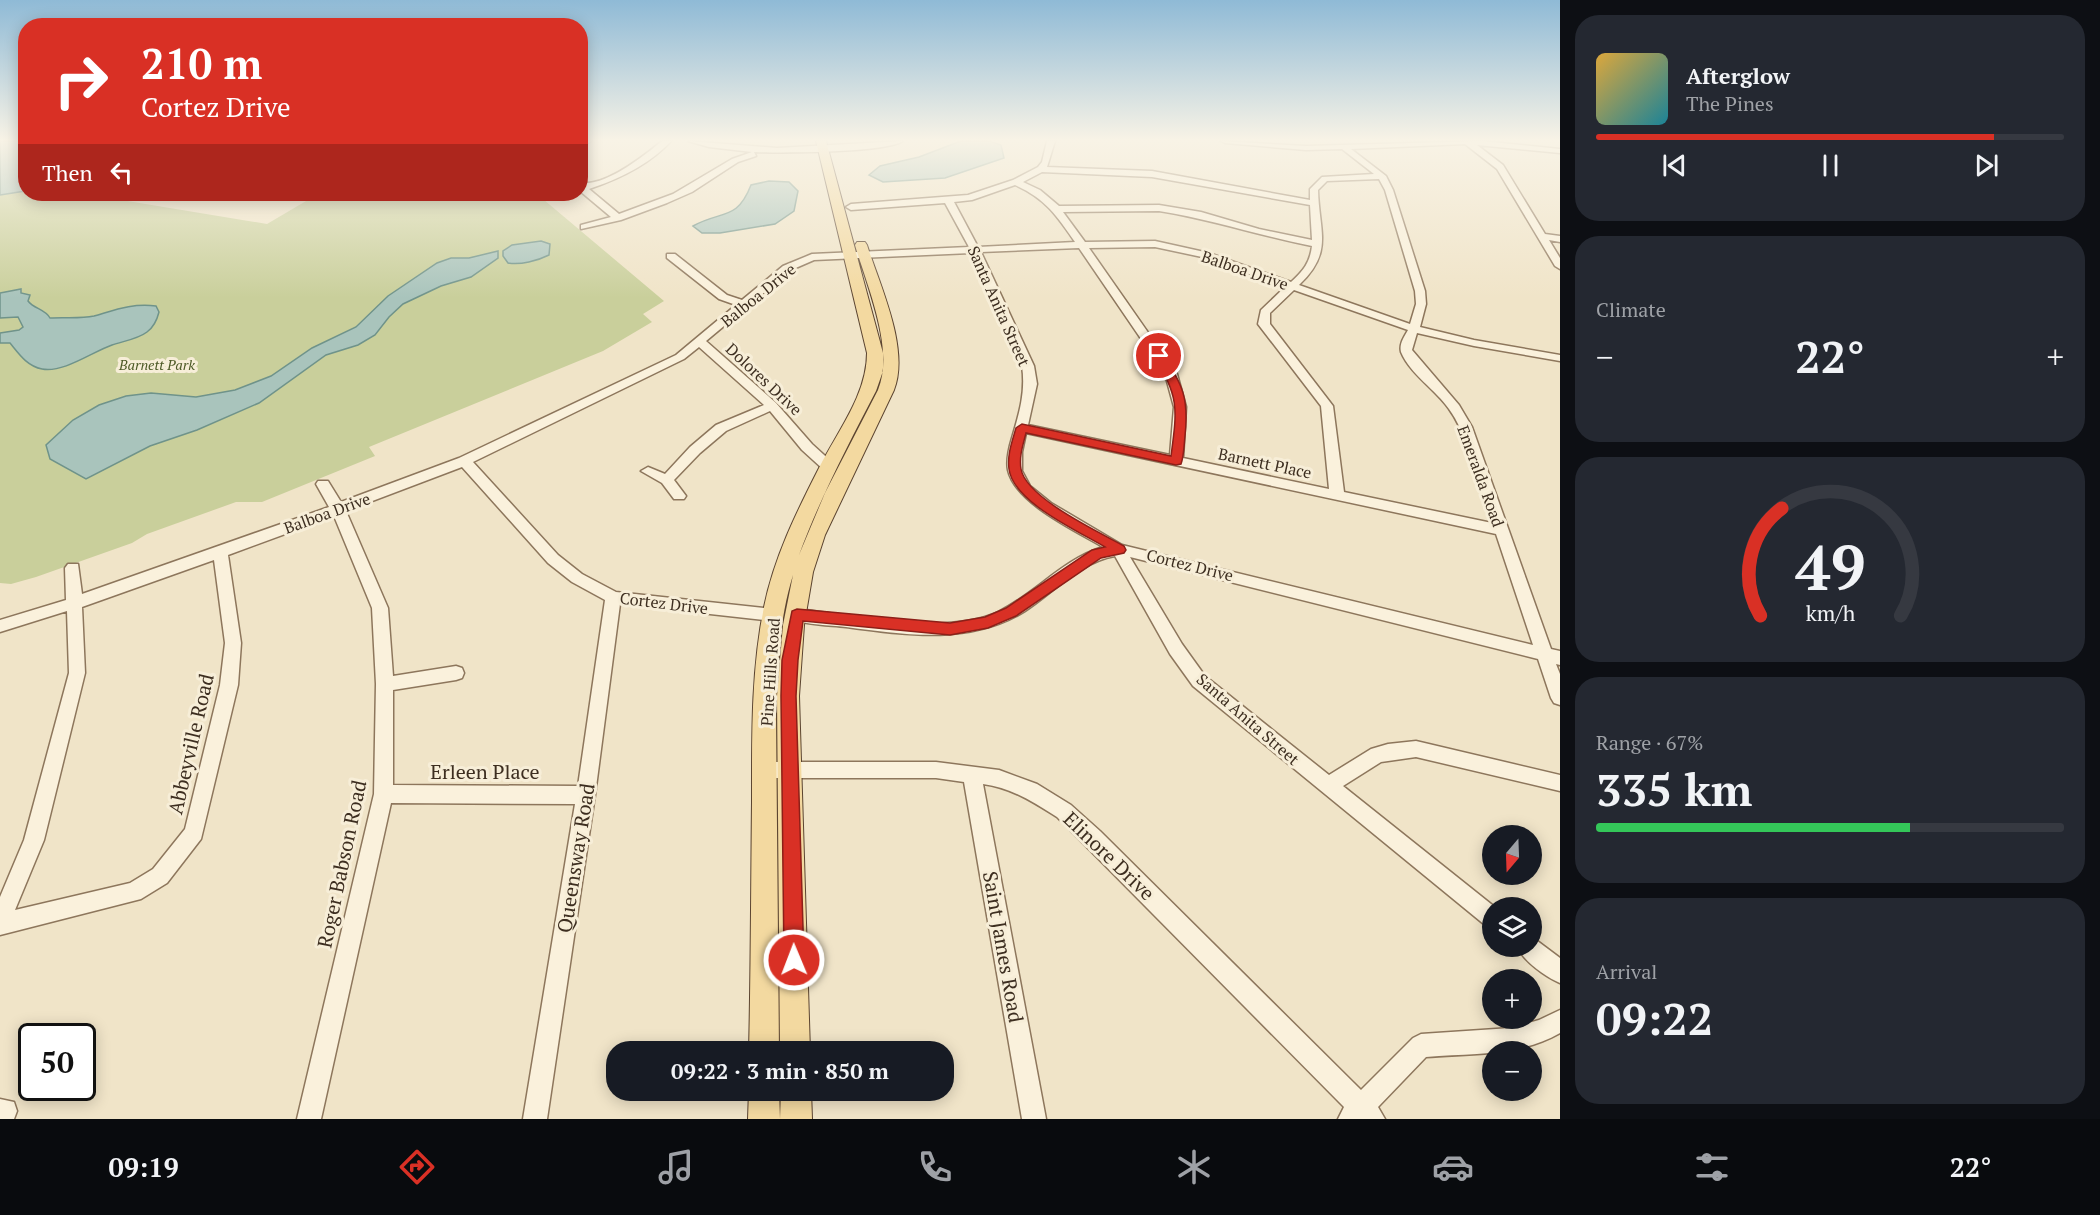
<!DOCTYPE html>
<meta charset="utf-8">
<style>
body{margin:0;font-family:"PT Serif",serif;background:#242831;color:#f1f3f6;height:100vh;display:flex;flex-direction:column;font-size:22px;white-space:nowrap}
*{box-sizing:border-box;margin:0}
p{font-size:20px;color:#9ea1a6}
.icon{flex:none;width:33px;height:33px;fill:none;stroke:currentColor;stroke-width:2;stroke-linecap:round;stroke-linejoin:round}
.map{position:relative;flex:1;overflow:hidden}
.details{display:flex;flex-direction:column;gap:15px;padding:15px;background:#0d0f14;width:540px}
.details>*{flex:none}
.hud{position:absolute;left:18px;top:18px;width:570px;height:183px;border-radius:24px;box-shadow:0 3px 15px #0003;background:#d93025;color:#fff;overflow:hidden}
.needle{width:39px;rotate:199deg}
.fabs{position:absolute;left:1482px;top:825px;display:grid;gap:12px}
.fabs a{display:grid;place-items:center;width:60px;height:60px;border-radius:50%;background:#171b24;box-shadow:0 3px 15px #0003;font-size:30px}
.speed{position:absolute;left:18px;top:1023px;display:flex;gap:12px;font-size:30px;font-weight:700;text-align:center}
.speed>*{display:grid;place-content:center;width:78px;height:78px;border-radius:50%;background:#171b24;box-shadow:0 3px 15px #0003;line-height:1}
.speed .limit{border:3px solid #111;border-radius:9px;background:#fff;color:#111}
.pin{position:absolute;display:grid;place-items:center;width:51px;height:51px;color:#fff;margin:-26px;border:3px solid #fff;border-radius:50%;box-shadow:0 2px 6px #0007}
.me{position:absolute;width:66px;margin:-33px;rotate:359deg;stroke-linejoin:round;filter:drop-shadow(0 0 4px #0008)}
.turn{display:flex;align-items:center;gap:21px;height:126px;padding:0 24px;font-size:27px}
.turn .icon{width:78px;height:78px;stroke-width:2.5}
.turn b{display:block;font-size:42px;line-height:51px}
.then{display:flex;align-items:center;height:57px;padding:0 24px;background:#0003;gap:12px;font-size:22px}
.big{font-size:45px;font-weight:800;line-height:1.1}
.details .tile{flex:1;display:flex;flex-direction:column;justify-content:center;gap:9px;min-width:0;padding:0 21px;border-radius:24px;background:#242831}
.details .dial{align-items:center;gap:0}
.dial svg{height:156px;overflow:visible;fill:none;stroke:#363941;stroke-width:7;stroke-linecap:round;text-anchor:middle}
.dial text{fill:#f1f3f6;stroke:none}
.song{display:flex;align-items:center;gap:18px}
.cover{width:72px;height:72px;border-radius:9px;background:linear-gradient(135deg,hsl(40 70% 55%),hsl(190 70% 35%))}
.played{height:6px;border-radius:3px;background:linear-gradient(90deg,#d93025 85%,#363941 85%)}
.keys{display:flex;justify-content:space-around;direction:ltr}
.heat{display:flex;justify-content:space-between;align-items:center;font-size:33px;direction:ltr}
.charge{height:9px;border-radius:4px;background:linear-gradient(90deg,#34c759 67%,#363941 0)}
.trip{position:absolute;left:606px;top:1041px;width:348px;height:60px;border-radius:24px;background:#171b24;box-shadow:0 3px 15px #0003;font-weight:800;line-height:60px;text-align:center}
.menu{display:flex;height:96px;justify-content:space-around;align-items:center;background:#090b0e;color:#9ea1a6}
.menu .icon{width:42px;height:42px}
.menu .current{color:#d93025}
.menu b{font-size:27px;color:#f1f3f6}
main{display:flex;flex:1;min-height:0}
.map>svg:first-child{display:block}
.green{fill:#c9cf9b}
.water{fill:#a9c4bc;stroke:#6f938a;stroke-width:1.5}
.lines{fill:none;stroke-linecap:round;stroke-linejoin:round}
.minor-casing{stroke:#8d765c;stroke-width:3}
.major-casing{stroke:#5b4430;stroke-width:2}
.minor{fill:#faf1dc;fill-rule:evenodd}
.major{fill:#f3d9a0;fill-rule:evenodd}
.route{fill:#d93025;stroke:#8d1f18;stroke-width:1.5}
.labels{text-anchor:middle;stroke-width:6;stroke-linejoin:round;paint-order:stroke}
.far-park-label{font-size:14px;font-style:italic;fill:#4d5a26;stroke:#f7eed8}
.street-label{font-size:16px;fill:#3d2e20;stroke:#f7eed8}
.near-street-label{font-size:20px;fill:#3d2e20;stroke:#f7eed8}
</style>
<main>
<div class="map">
<svg width="1560" height="1119" viewBox="0 0 1560 1119">
<rect width="100%" height="100%" fill="#f0e4c8"/>
<path class="green" d="M0,179L25,183L26,194H85L267,224L318,194H537L664,301L643,314L652,322L603,351L369,447L375,456L262,502H236L147,534L132,543L36,577L11,584L0,583Z"/>
<path class="water" d="M0,141H25V191L0,195Z
M961,141H989L1001,145L1004,158L945,178L883,182L869,175L880,166L919,157Z
M769,181L789,182L798,191L794,211L775,224L720,233H702L693,226C722,210 737,221 751,185Z
M541,241L550,244L549,255C537,261 521,265 508,263L503,256V251L512,245Z
M498,251V258L471,277L441,286L403,304L389,317L375,335L358,345L326,355L259,403L197,430L150,446L86,479L50,459L46,445L73,420L99,405L126,396L151,393L196,397L235,390L271,376L312,348L356,327L388,296L437,263L451,258H469Z
M21,289V293L30,295L28,301C34,309 45,309 50,318C64,317 80,319 94,316C115,310 132,303 156,306L159,312C157,320 154,327 147,332C138,339 124,341 112,345C92,352 64,373 42,369C27,366 19,354 10,343H0V333L19,330L23,327L18,317L0,318V293Z"/>
<g class="lines">
<defs>
<path id="minor" d="M591,141L580,148L582,141Z
M662,141H671C649,165 619,179 589,189L619,214L673,194L732,159L752,152L709,147L688,141L777,148L903,141C884,153 781,153 754,152L756,156L738,162L692,192L667,203L621,220L581,229V225L611,217L580,191V183C605,187 644,156 662,141Z
M1047,141H1055L1047,167L1152,171L1310,200V189L1322,177L1374,174L1342,149L1306,150L1225,143L1221,141L1306,146L1482,141L1560,149V153L1477,145L1503,165L1545,234L1560,236V242L1549,240L1560,258V269L1555,266L1497,169L1465,144L1351,149L1386,176L1393,190L1425,291L1426,304L1420,327L1474,340L1560,355V361L1474,346L1417,333L1412,350L1459,405L1472,427L1551,649L1560,651V665L1556,664L1560,674V705L1554,703L1551,698L1538,659L1130,557L1182,644L1205,676L1329,775L1371,749L1388,744L1416,741L1560,775V791L1416,757L1381,762L1343,786L1496,908H1492V928L1485,925L1193,686L1170,654L1115,556C1080,562 1054,592 1025,611C971,645 906,635 846,627C828,625 808,625 791,619L789,615L791,611L797,609C853,615 946,636 998,612C1035,594 1063,559 1103,547C1076,531 1015,503 1008,470C1006,460 1009,448 1012,438C1019,414 1026,392 1022,366L971,253L814,260L791,270L706,341L776,403L812,444L834,464L836,467L834,470H824L802,450L770,411L726,431L700,453L674,480L686,496L684,499H674L662,483L641,471L648,467L665,474L690,447L716,425L764,405L699,347L684,359L473,462L558,555L582,574L616,592L773,609L779,611L781,615L779,619L773,621L620,604L595,795L547,1119H523L575,804L391,803L321,1119H297L374,794L376,684L372,608L334,516L228,555L241,643L238,685L201,839L167,883L141,899L0,935V897L24,840L69,673L67,611L0,632V620L66,600L65,568L68,564H78L82,594L329,507L316,484L318,481H328L341,502L459,458L676,355L736,305L719,299L667,258V254H675L727,295L742,300L783,266L812,254L969,247L945,203L851,210L846,207L851,204L968,195L1013,180L1038,167L1042,162ZM1042,172L1152,177L1310,205L1312,240L1259,229L1201,212L1159,205L1059,206L1040,190L1023,182ZM1379,179L1385,190L1415,291L1416,304L1410,324L1299,285C1334,252 1319,232 1318,190L1327,181ZM1015,185C1046,199 1057,216 1075,242L978,247L954,202L972,200ZM1159,211C1211,219 1260,236 1312,246C1310,263 1303,271 1291,282L1209,253L1155,241L1085,242L1063,212ZM1155,247L1202,257L1285,287L1261,310L1258,324L1321,406L1329,489L1183,458L1186,407L1177,374L1089,248ZM1079,248L1165,374L1174,407L1170,455L1028,425L1037,384L1034,366L981,252ZM1294,290L1408,330C1404,337 1399,344 1401,352C1410,374 1436,390 1449,409C1468,434 1482,492 1492,523L1344,492L1333,406L1270,324V313ZM1026,433L1496,534L1533,645L1122,545L1051,503L1030,486L1022,471V452ZM462,467L548,563L572,582L605,600L578,786L393,785V690L456,680L462,678L464,673L462,668L456,666L393,676L388,608L346,511ZM214,560L225,643L220,685L185,829L153,869L130,883L15,910L44,840L85,673L82,607Z
M764,762H936L999,770L1037,784L1071,805L1100,831L1361,1090L1413,1038L1421,1034L1511,1028L1539,1020L1560,1010V1033C1518,1057 1473,1053 1426,1057L1378,1107L1385,1119H1338L1344,1107L1057,817C1033,802 1012,788 983,784L1046,1119H1022L964,782L936,778H764L757,776L755,770L757,764Z
M1532,937L1560,958V983C1546,977 1523,961 1517,946H1532Z
M0,1099L14,1102L17,1111L14,1119H0Z"/>
<path id="major" d="M816,141H826L883,353V371L876,391C848,445 820,498 799,555L825,493L878,390C895,349 867,286 855,245L857,242H865L867,245C880,286 910,349 894,390L825,535L813,572L804,625L799,696L810,1052H780L777,696L783,625L793,575C779,620 777,668 776,716L779,1052H749C751,968 751,885 752,802C752,737 751,671 764,607C774,558 796,513 819,468C837,432 867,395 867,353Z
M749,1090H779L780,1119H748Z
M781,1090H811L812,1119H780Z"/>
</defs>
<use href="#minor" class="minor-casing"/>
<use href="#major" class="major-casing"/>
<use href="#minor" class="minor"/>
<use href="#major" class="major"/>
</g>
<linearGradient id="sky" x2="0" y2="1"><stop stop-color="#8fbad6"/><stop offset="0.47" stop-color="#f8f3e6"/><stop offset="1" stop-color="#f8f3e6" stop-opacity="0"/></linearGradient>
<rect width="1560" height="298" fill="url(#sky)"/>
<path class="route" d="M1159,353L1162,354C1183,384 1189,399 1185,436C1184,445 1184,456 1181,464L1176,465L1026,433C1023,445 1019,456 1021,469C1026,498 1099,532 1124,546L1126,550L1124,553L1101,558L1016,616L988,628L950,635L803,621L798,660L796,696L804,960L801,967L794,969L787,967L784,960L781,696L782,660L792,611L797,609L950,623L985,617L1006,608L1092,550L1105,547C1078,531 1013,502 1009,469C1007,455 1012,442 1016,428L1022,424L1171,456C1177,411 1180,395 1153,356Z"/>
<g class="labels">
<g class="far-park-label">
<text x="157" y="370">Barnett Park</text>
</g>
<g class="street-label">
<text transform="translate(1245 270) rotate(19)" y="6">Balboa Drive</text>
<text transform="translate(758 295) rotate(-39)" y="6">Balboa Drive</text>
<text transform="translate(999 306) rotate(66)" y="6">Santa Anita Street</text>
<text transform="translate(764 379) rotate(43)" y="6">Dolores Drive</text>
<text transform="translate(1265 463) rotate(12)" y="6">Barnett Place</text>
<text transform="translate(1481 476) rotate(70)" y="6">Emeralda Road</text>
<text transform="translate(327 513) rotate(-20)" y="6">Balboa Drive</text>
<text transform="translate(1190 565) rotate(14)" y="6">Cortez Drive</text>
<text transform="translate(664 603) rotate(7)" y="6">Cortez Drive</text>
<text transform="translate(770 672) rotate(-86)" y="6">Pine Hills Road</text>
<text transform="translate(1248 719) rotate(41)" y="6">Santa Anita Street</text>
</g>
<g class="near-street-label">
<text transform="translate(191 744) rotate(-77)" y="7">Abbeyville Road</text>
<text x="485" y="779">Erleen Place</text>
<text transform="translate(1109 856) rotate(44)" y="7">Elinore Drive</text>
<text transform="translate(576 858) rotate(-81)" y="7">Queensway Road</text>
<text transform="translate(342 864) rotate(-78)" y="7">Roger Babson Road</text>
<text transform="translate(1003 947) rotate(80)" y="7">Saint James Road</text>
</g>
</g>
</svg>
<div class="fabs">
<a><svg class="needle" viewBox="-14 -14 28 28"><path d="M0-13l5 13h-10z" fill="#e53935"/><path d="M0 13l5-13h-10z" fill="#9ea1a6"/></svg></a>
<a><svg class="icon" aria-label="layers" viewBox="0 0 24 24"><path d="M12 4l9 5-9 5-9-5zM3 14l9 5 9-5"/></svg></a>
<a>+</a>
<a>−</a>
</div>
<div class="speed"><div class="limit">50</div></div>
<div class="pin" style="left:1159px;top:356px;background:#d93025"><svg class="icon" aria-label="arrive" viewBox="0 0 24 24"><path d="M6 21V4h12l-3 4 3 4H6"/></svg></div>
<svg class="me" style="left:794px;top:960px" viewBox="-20 -20 40 40"><circle r="17" fill="#d93025" stroke="#fff" stroke-width="3"/><path d="M0-11L8 9 0 5-8 9z" fill="#fff"/></svg>
<div class="trip">09:22 · 3 min · 850 m</div>
<div class="hud">
<div class="turn"><svg class="icon" aria-label="right" viewBox="0 0 24 24"><path d="M7 20v-9h11M14 6l5 5-5 5"/></svg><div><b>210 m</b>Cortez Drive</div></div>
<div class="then">Then<svg class="icon" aria-label="left" viewBox="0 0 24 24"><path d="M17 20v-9H6M10 6l-5 5 5 5"/></svg></div>
</div>
</div>
<section class="details">
<div class="tile">
<div class="song"><i class="cover"></i><div><b>Afterglow</b><p>The Pines</p></div></div>
<div class="played"></div>
<div class="keys"><svg class="icon" aria-label="previous" viewBox="0 0 24 24"><path d="M18 5L8 12l10 7zM5 5v14"/></svg><svg class="icon" aria-label="pause" viewBox="0 0 24 24"><path d="M8 5v14M16 5v14"/></svg><svg class="icon" aria-label="next" viewBox="0 0 24 24"><path d="M6 5l10 7-10 7zM19 5v14"/></svg></div>
</div>
<div class="tile"><p>Climate</p>
<div class="heat"><a>−</a><b class="big">22°</b><a>+</a></div>
</div>
<div class="tile dial"><svg viewBox="0 0 100 80">
<path d="M14 69A42 42 0 1 1 86 69"/>
<path d="M14 69A42 42 0 0 1 25 14" stroke="#d93025"/>
<text x="50" y="56" font-size="32" font-weight="700">49</text>
<text x="50" y="72" font-size="11">km/h</text>
</svg></div>
<div class="tile"><p>Range · 67%</p><b class="big">335 km</b><div class="charge"></div></div>
<div class="tile"><p>Arrival</p><b class="big">09:22</b></div>
</section>
</main>
<nav class="menu">
<b>09:19</b>
<svg class="icon current" aria-label="directions" viewBox="0 0 24 24"><path d="M12 3l9 9-9 9-9-9zM9 14v-3h6M13 9l2 2-2 2"/></svg>
<svg class="icon" aria-label="music" viewBox="0 0 24 24"><path d="M9 18V5l10-2v13"/><circle cx="6" cy="18" r="3"/><circle cx="16" cy="16" r="3"/></svg>
<svg class="icon" aria-label="phone" viewBox="0 0 24 24"><path d="M5 4h4l2 5-3 2q2 4 5 5l2-3 5 2v4C11 20 4 13 5 4z"/></svg>
<svg class="icon" aria-label="climate" viewBox="0 0 24 24"><path d="M12 3v18M4 7l16 10M4 17L20 7"/></svg>
<svg class="icon" aria-label="car" viewBox="0 0 24 24"><path d="M5 17H2v-5l4-1 3-4h7l3 4 3 1v5h-3M9 17h6M6 11h13"/><circle cx="7" cy="17" r="2"/><circle cx="17" cy="17" r="2"/></svg>
<svg class="icon" aria-label="filters" viewBox="0 0 24 24"><path d="M4 7h16M4 17h16"/><circle cx="9" cy="7" r="2"/><circle cx="15" cy="17" r="2"/></svg>
<b>22°</b>
</nav>
